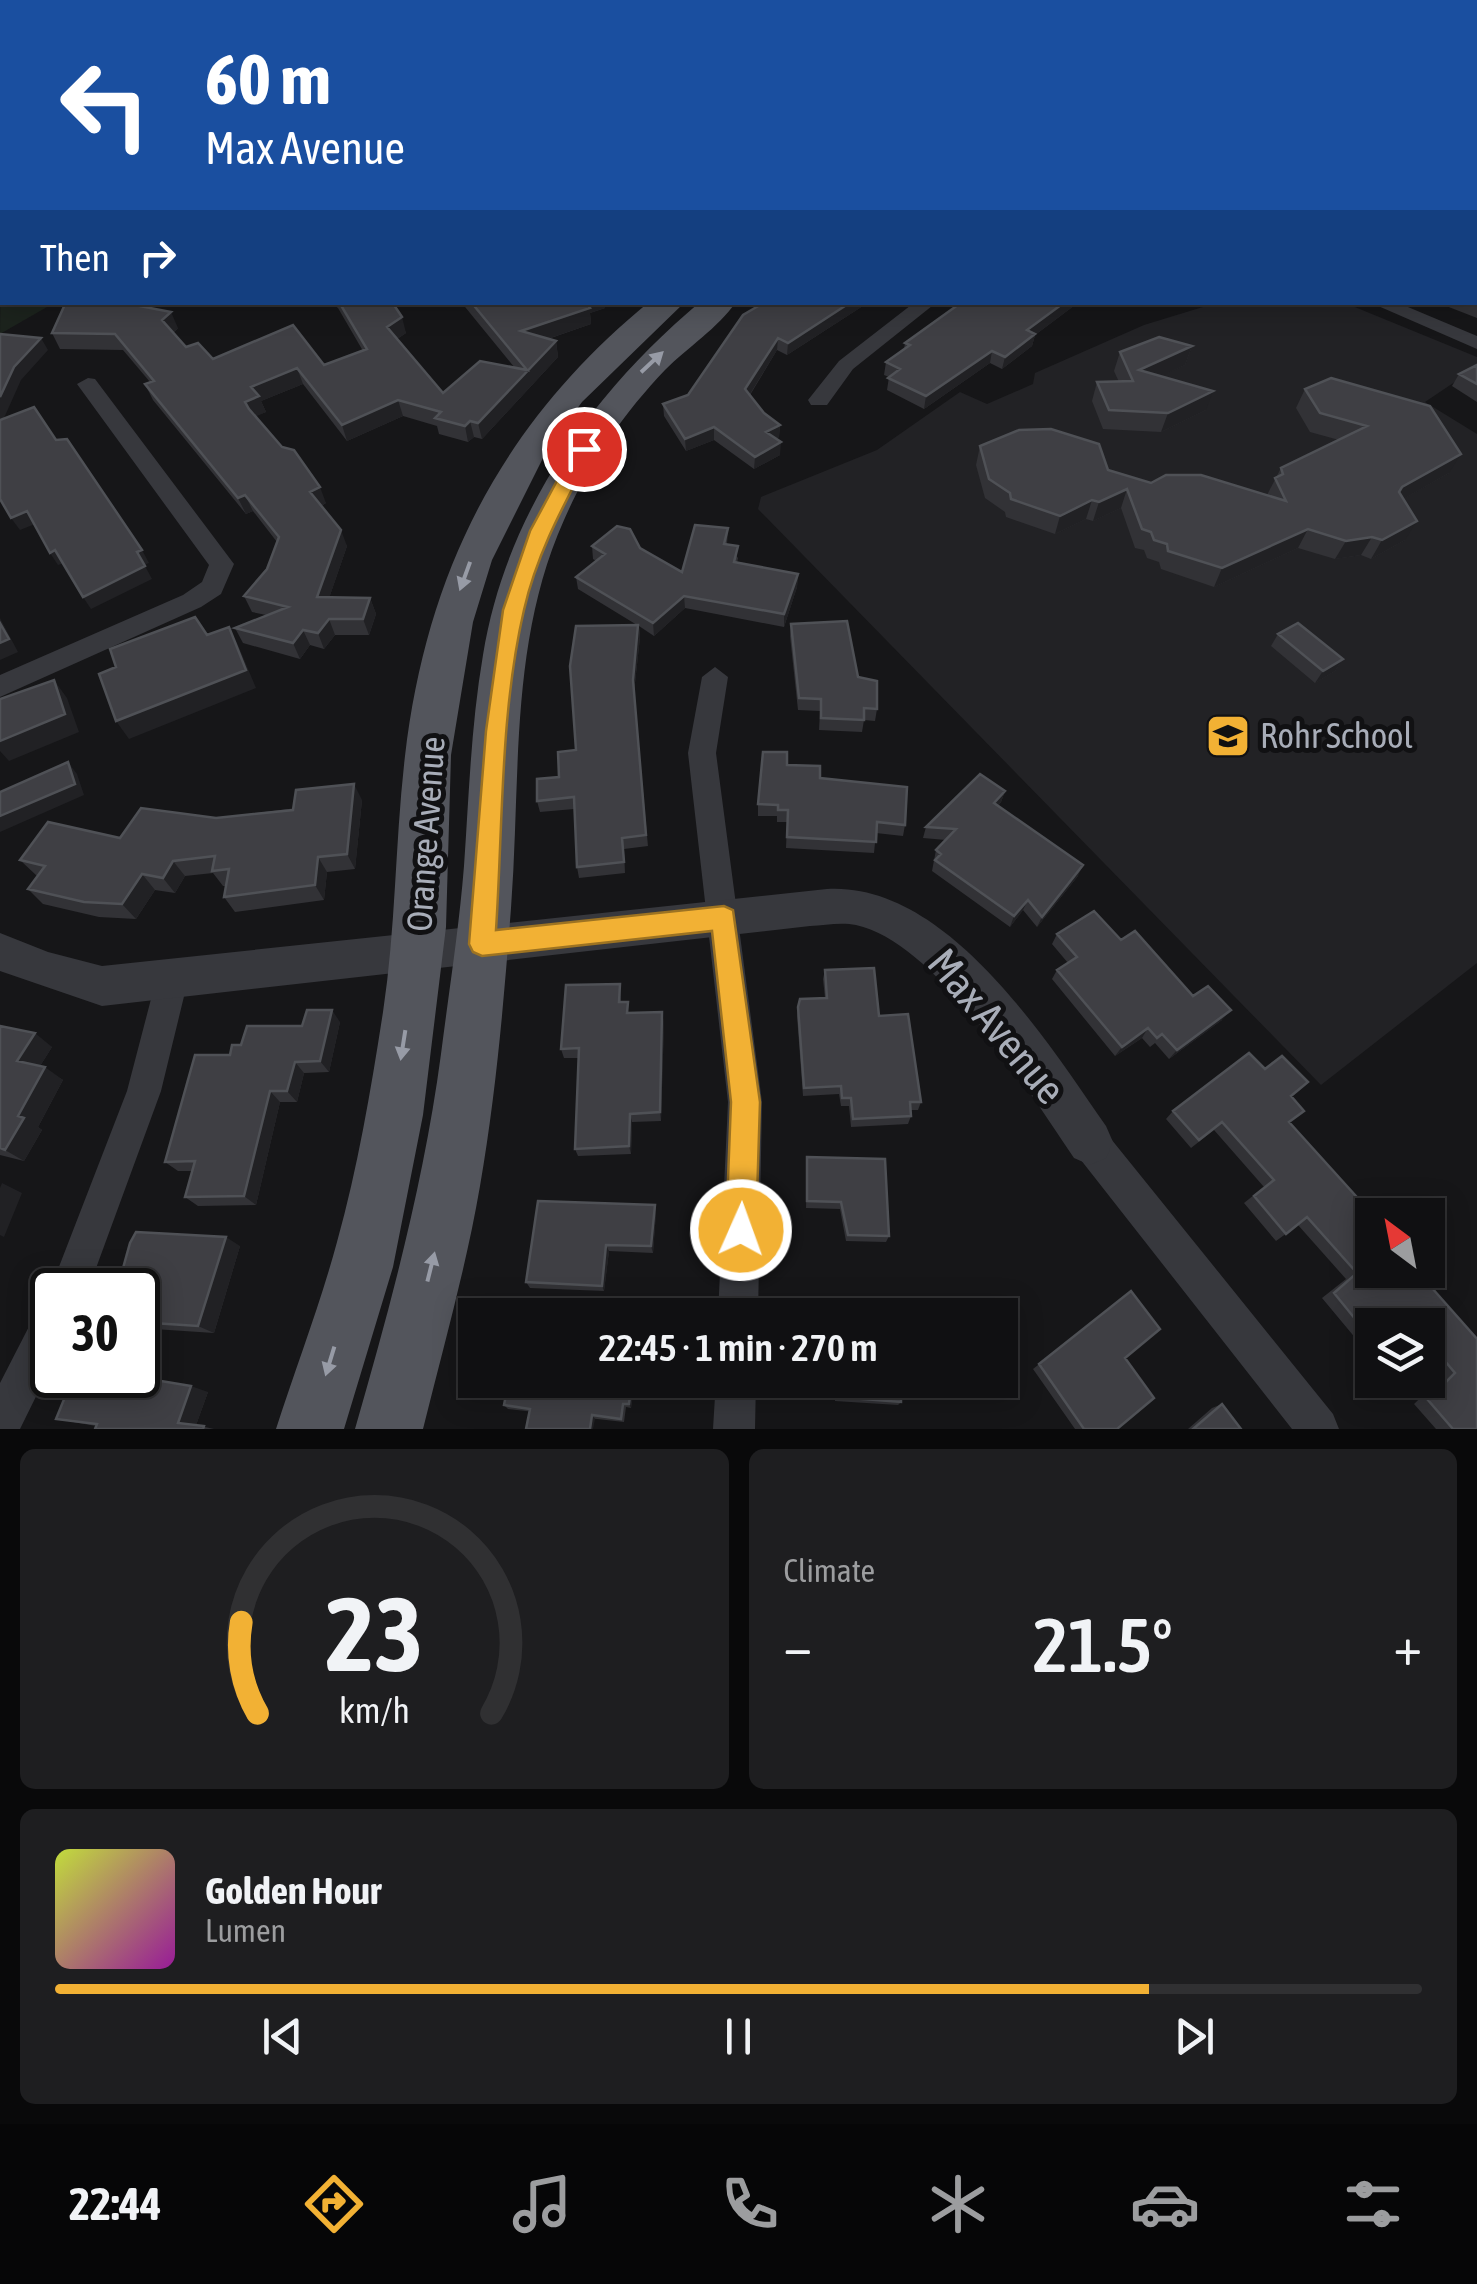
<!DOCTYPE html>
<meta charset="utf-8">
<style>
body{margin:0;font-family:"Asap Condensed",sans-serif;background:#1e1e20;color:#f1f3f6;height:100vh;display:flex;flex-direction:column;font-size:38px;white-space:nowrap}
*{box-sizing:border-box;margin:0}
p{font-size:32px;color:#9c9d9f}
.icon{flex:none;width:55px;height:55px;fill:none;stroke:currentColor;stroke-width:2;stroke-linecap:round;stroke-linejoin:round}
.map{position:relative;height:1429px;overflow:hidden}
.details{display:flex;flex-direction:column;gap:20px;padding:20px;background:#09090a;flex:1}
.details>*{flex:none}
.hud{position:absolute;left:0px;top:0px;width:1478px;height:305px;box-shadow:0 5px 25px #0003,0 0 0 2px #303032;background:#1a4fa0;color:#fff;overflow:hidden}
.needle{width:65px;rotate:328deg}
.fabs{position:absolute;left:1355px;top:1198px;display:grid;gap:20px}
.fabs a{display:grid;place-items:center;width:90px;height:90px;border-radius:0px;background:#101012;box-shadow:0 5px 25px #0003,0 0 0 2px #303032;font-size:50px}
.speed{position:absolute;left:30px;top:1268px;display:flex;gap:20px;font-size:50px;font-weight:700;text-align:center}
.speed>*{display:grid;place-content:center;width:130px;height:130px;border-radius:50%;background:#101012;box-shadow:0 5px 25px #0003,0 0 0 2px #303032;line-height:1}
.speed .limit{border:5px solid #111;border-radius:15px;background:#fff;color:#111}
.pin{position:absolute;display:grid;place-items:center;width:85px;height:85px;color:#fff;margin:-42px;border:5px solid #fff;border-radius:50%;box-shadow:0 2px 10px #0007}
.me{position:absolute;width:110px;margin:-55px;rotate:2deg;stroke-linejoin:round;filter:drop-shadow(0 0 8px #0008)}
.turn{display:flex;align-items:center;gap:35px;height:210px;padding:0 40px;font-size:45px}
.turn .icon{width:130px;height:130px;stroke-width:2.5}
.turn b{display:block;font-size:70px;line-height:85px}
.then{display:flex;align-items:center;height:95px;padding:0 40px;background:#0003;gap:20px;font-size:38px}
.big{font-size:75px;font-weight:600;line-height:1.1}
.details .widget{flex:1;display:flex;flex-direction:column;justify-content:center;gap:15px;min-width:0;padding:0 35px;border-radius:15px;background:#1e1e20}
.details .dial{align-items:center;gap:0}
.dial svg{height:260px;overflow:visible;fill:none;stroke:#303032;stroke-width:7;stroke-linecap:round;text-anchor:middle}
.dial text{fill:#f1f3f6;stroke:none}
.song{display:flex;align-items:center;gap:30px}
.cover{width:120px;height:120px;border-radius:15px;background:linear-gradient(135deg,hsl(70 70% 55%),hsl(300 70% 35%))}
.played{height:10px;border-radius:5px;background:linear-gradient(90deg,#f2b134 80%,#303032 80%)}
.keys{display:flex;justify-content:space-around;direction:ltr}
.heat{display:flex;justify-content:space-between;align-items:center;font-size:55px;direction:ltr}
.details .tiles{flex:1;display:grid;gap:20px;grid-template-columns:1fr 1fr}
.widget:last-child{grid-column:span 2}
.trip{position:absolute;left:458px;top:1298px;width:560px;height:100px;border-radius:0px;background:#101012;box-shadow:0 5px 25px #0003,0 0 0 2px #303032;font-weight:600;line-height:100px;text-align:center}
.tabs{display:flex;height:160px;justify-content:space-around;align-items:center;background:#060607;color:#9c9d9f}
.tabs .icon{width:70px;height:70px}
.tabs .active{color:#f2b134}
.tabs b{font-size:45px;color:#f1f3f6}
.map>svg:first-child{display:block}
.built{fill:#222225}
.green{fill:#1c231d}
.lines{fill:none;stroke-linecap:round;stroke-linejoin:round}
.minor{fill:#37383d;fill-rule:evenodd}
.tertiary{fill:#37383d;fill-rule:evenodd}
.primary{fill:#53555c;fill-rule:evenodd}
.wall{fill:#323236}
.shaded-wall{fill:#212124}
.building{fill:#3f3f44;stroke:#4f5156;stroke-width:2.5}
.oneway{fill:#979ba6}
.route{fill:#f2b134;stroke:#9d7322;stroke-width:2.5}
.labels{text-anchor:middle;stroke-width:10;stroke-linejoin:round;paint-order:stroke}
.poi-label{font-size:35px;fill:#a8adb8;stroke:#111113;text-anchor:start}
.street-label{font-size:35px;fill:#a8adb8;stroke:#111113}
.near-street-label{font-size:42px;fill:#a8adb8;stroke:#111113}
</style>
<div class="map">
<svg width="1477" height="1429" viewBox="0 0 1477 1429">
<rect width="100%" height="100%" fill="#161618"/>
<path class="built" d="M1216,303H1345L1477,357V367L1425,402L1477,434V963L1321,1085L758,509L761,497L877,450L960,392L987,404L1033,384L1035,373L1144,325Z"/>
<path class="green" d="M2,179V302L54,303L0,334Z"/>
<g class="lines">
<path class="minor" d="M1475,99H1477V109H1475Z
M915,302H937L853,369L827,405H811L808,400L839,361Z
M1369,302H1396L1477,336V349Z
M88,378L95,379L234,564L221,594L201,607L0,697V675L183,595L202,582L209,565L77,384Z
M715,667L728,677L716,753L762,1102L758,1315H718L728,1102L688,753L702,677Z
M172,965L184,969L188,980L161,1091L88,1290H52V1297L50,1290L127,1091L156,980L160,969Z
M1090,1124L1103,1129L1333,1414L1339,1429H1292L1077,1155L1072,1142L1077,1129Z
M52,1303V1364L20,1429H0V1383L38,1309Z
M716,1380H756L755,1429H713Z"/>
<path class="tertiary" d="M1475,18H1477V28H1475Z
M0,28H2V38H0Z
M827,889C947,882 1046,1040 1106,1126L1113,1142L1106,1158L1090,1165L1074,1158C1030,1093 936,942 856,925C842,922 825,925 810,926L102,1006L0,971V933L48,952L102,966Z"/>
<path class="primary" d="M649,302H685L582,402L547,450L492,560L473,622L451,755L446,927L423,1115L393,1267L344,1429H276C296,1367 320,1305 337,1242C358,1167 371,1089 383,1012C396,927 395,841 405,756C427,569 503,422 649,302Z
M700,302H736C718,328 687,348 665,370C623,414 588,465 564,520C509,643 521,777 511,908C504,1000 496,1094 480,1186C466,1268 443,1348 423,1429H355C391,1304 424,1182 441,1054C449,991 459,929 464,866C469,795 471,725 483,655C506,513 591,394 700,302Z"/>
</g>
<path class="wall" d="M251,0H651L646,2H274Z
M1477,148V318L1436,302H1475Z
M330,302H392L406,333L397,339L443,393L515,368L461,302H605V308L590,313L591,324L548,339L556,341L558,357L482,439L474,437L468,442L439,434L437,426L403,416L347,441L303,384L261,401L266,412L255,416L326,503L321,506L347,546L329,598H370L376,614L369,635H335L324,649L310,645L300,659L243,643L235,628L266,615L252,612L244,596L267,569L277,542L253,511L246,514L153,400L145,384L150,382L123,350L60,349L52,333L178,328L173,333L186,347L213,359L324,365L363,351L338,308Z
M765,302H869L787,355L777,350L750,395L764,413L780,425L779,437L776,439L780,455L754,469L714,440L686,451L664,416L663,404L688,395Z
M962,302H1079L1035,335L1032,346L1002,369L990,363L924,409L887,390L889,377L884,375L886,362L904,349L905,343Z
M1192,346L1185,365L1160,376L1206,410L1161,432L1103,429L1092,401L1097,382H1119L1114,371L1120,352Z
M1477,365V402L1452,386L1459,374Z
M1305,389L1449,473L1403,499L1405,540L1371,559L1361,555L1335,559L1298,548L1214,587L1161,569L1159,562L1147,558L1144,550L1135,548L1121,508L1093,521L1086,519L1055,534L1006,517L1005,512L985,498L976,465L980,446L1108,470L1151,483L1267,495L1281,468L1339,440L1310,432L1296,408Z
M728,528L727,544L738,558L737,563L798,574L797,587L784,627L685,608L654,636L639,626L640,637L634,692L648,846L624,849L625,873L579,878L577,867L574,809L540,812L537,801L559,777L576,750L637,625L578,589L576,577L596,561L593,559L592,546L640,548L682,572Z
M791,624L858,677L877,709L875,721L864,720L862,732L819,730L820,711L798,710L790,636Z
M1278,634L1343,659L1335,671L1315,683L1271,646Z
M787,765L820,778L905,825L903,836L876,833L874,853L786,848L787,822H777V816H758V804Z
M1005,791L1001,802L998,806L1078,876L1037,927L1023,910L1010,927L932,871L936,850L946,840L923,838L926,827Z
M362,800L355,869L327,872L324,900L235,912L224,897L226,886H223L213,873L185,876L175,893L155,890L136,919L99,917L43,904L28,889L37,876L20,860L216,818Z
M1057,934L1121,940L1222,1020L1169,1059L1155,1043L1150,1047L1142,1038L1115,1056L1052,979L1057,970L1068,963L1052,944Z
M825,970L879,1016L921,1102L918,1110H911V1116L908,1124L851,1127L849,1106H841L839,1094L803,1096L797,1016L798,1007L825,998L823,979Z
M620,984L621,1002L629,1013L664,1022L661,1121L632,1122L631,1154L578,1156L575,1149L579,1058H564L561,1049Z
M340,1022L329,1072L304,1073L297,1102H280L256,1205L198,1206L185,1197L193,1171H178L165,1162L230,1055L241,1045Z
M0,1026L52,1047L40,1066L63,1080L38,1127L42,1130L24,1161L0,1155Z
M1291,1097L1289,1123L1424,1279L1477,1429H1436L1414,1404L1441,1378L1428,1362V1325H1396L1390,1318L1369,1336L1357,1340L1322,1298L1346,1279L1298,1225L1276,1241L1244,1203L1264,1187L1214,1130L1191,1148L1166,1119L1173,1111Z
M807,1157L889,1236L886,1242L846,1241L840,1209L806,1208Z
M655,1205L656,1212L653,1253L609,1251L604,1291L530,1288L526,1282Z
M240,1246L214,1333L154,1329L138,1322L147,1289L137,1288L120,1279Z
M1131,1291L1117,1429H1075L1033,1369Z
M635,1380L631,1408L626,1407L624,1422L508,1409L504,1405Z
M835,1380H901V1402L898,1405L835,1401Z
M208,1392L196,1425L214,1429H95L96,1426L56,1419Z
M1222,1404L1241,1429H1188L1212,1408Z"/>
<path class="shaded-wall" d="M848,0H874L869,2H843Z
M582,302H605V308L590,313L591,324L524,347L521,331Z
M851,302H869L787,355L788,343Z
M1065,302H1079L1035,335L1032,346L1002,369L1005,357L1027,330Z
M171,312L178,328L169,336L162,320Z
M402,317L406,333L391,343L387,327Z
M41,338L48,350L21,380L0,427V397L14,367Z
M778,338L777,350L745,402V389Z
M556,341L558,357L482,439L478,423Z
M1192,346L1185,365L1133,389L1139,370Z
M992,351L990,363L924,409L926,396Z
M297,368L303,384L261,401L266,412L252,418L245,402L251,387Z
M1213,391L1206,410L1161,432L1168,413Z
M398,400L403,416L347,441L342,425Z
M470,421L474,437L468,442L465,426Z
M780,425L779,437L766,444V432Z
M714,427V440L686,451L685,439Z
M781,442L780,455L754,469L755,457Z
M1461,454L1449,473L1391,506L1402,487Z
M320,487L326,503L316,508L310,492Z
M1127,489L1121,508L1093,521L1099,502Z
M245,495L253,511L246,514L238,498Z
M1092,500L1086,519L1055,534L1060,516Z
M27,511L35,524L20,530L11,518Z
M1417,521L1405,540L1371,559L1382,540Z
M1308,529L1298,548L1214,587L1222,568Z
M341,530L347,546L324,613L317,597Z
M1372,537L1361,555L1335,559L1346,541Z
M55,550L64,563L58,565L50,553Z
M142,550L149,563L144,565L137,552Z
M145,566L152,579L91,609L83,597Z
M798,574L797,587L784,627V614Z
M684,596L685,608L654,636L653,623Z
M370,598L376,614L369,635L363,619Z
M0,618L18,652L0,660Z
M329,619L335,635L324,649L318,633Z
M638,625L640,637L634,692L648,846L633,680Z
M229,627L238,645L256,688L129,739L116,721Z
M303,630L310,645L300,659L293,643Z
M1343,659L1335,671L1315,683L1323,671Z
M54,680L67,698L79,732L9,761L0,751V741Z
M68,762L77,774L84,795L0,832V816Z
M354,784L362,800L355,869L347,854Z
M1005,791L1001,802L990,815L994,803Z
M318,857L327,872L324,900L315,885Z
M173,861L185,876L175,893L163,878Z
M1083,865L1078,876L1037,927L1042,917Z
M142,874L155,890L136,919L122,904Z
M1028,900L1023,910L1010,927L1014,916Z
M332,1010L340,1022L329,1072L320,1061Z
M1231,1010L1222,1020L1169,1059L1177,1050Z
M662,1012L664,1022L661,1121L660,1112Z
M1148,1028L1142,1038L1115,1056L1122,1047Z
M35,1033L52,1047L35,1074L17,1061Z
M295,1062L304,1073L297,1102L287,1091Z
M45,1067L63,1080L38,1127L42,1130L24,1161L5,1150L18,1116Z
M270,1091L280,1102L256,1205L244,1196Z
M630,1114L632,1122L631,1154L629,1146Z
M2,1183L22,1193L4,1237L0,1235V1188Z
M655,1205L656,1212L653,1253L651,1246Z
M226,1237L240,1246L214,1333L198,1326Z
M606,1245L609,1251L604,1291L602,1286Z
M632,1380H635L631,1408L629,1404Z
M191,1386L208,1392L195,1428L178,1423Z
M592,1415L595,1419L593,1429H590Z"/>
<path class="building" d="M327,0H637L645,2H314Z
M727,0H848L843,2H722Z
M1203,0H1269L1288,2H1203Z
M1294,0H1412V2H1292Z
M1475,29H1477V74L1475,73Z
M1475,148H1477V303L1475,302Z
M66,302H119L171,312L162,320L186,347L198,343L213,359L293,325L324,365L367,349L339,302H392L402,317L387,327L443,393L480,361L527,370L471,302H585L590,308L521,331L556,341L478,423L470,421L465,426L435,418L441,412L398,400L342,425L297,368L251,387L259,396L245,402L249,409L282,447L294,450L320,487L310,492L341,530L317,597L370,598L363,619H329L318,633L303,630L293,643L235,628L288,607L244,596L267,569L279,537L245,495L238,498L145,384L154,381L115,334L52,333Z
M765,302H851L788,343L778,338L745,389L764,413L780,425L766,432L781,442L755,457L714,427L685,439L663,404L688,395L743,315Z
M962,302H1065L1027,330L1035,334L1005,357L992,351L926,396L888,378L900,369L886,362L910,345L905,343Z
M0,334L41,338L14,367L0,397Z
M1159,337L1192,346L1139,370L1213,391L1168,413L1109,410L1097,382L1133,381L1120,352Z
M1477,365V384L1459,374Z
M1331,378L1430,406L1461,454L1402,487L1399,492L1417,521L1382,540L1372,537L1346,541L1308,529L1222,568L1168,551L1167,544L1154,540L1151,532L1142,529L1127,489L1099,502L1092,500L1060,516L1011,499L1010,493L989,479L980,446L1019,430L1051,429L1099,444L1108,470L1151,483L1166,475H1201L1286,501L1275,478L1283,474L1281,468L1367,426L1320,413L1305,389Z
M34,407L56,440L67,439L142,550L137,552L145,566L83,597L55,550L50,553L27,511L11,518L0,499V420Z
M695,525L728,528L724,544L738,546L734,562L798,574L784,614L684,596L653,623L576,577L605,554L592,546L617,526L630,529L640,548L682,572Z
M195,617L207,635L229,627L246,670L116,721L99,674L116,667L110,649Z
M847,621L858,677L877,681V709L864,708V720L821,718V699L799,698L791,624Z
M0,623L9,639L0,643Z
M1298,623L1343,659L1323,671L1278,634Z
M638,625L633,680L646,835L622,838L624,862L577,867L574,797L537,801V779L559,777L558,752L576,750L570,666L576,626Z
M54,680L65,714L0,741V699Z
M763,752H787V765L820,766V778L907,787L905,825L877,822L876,842L787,837L788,810H778V805L758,804Z
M68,762L75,784L0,816V792Z
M980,774L1005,791L994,803L1083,865L1042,917L1028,900L1014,916L935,860L941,854L936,850L956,829L926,827Z
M354,784L347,854L318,857L315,885L224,897L229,869L212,871L215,856L173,861L163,878L142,874L122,904L84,902L28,889L45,866L20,860L48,822L120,838L141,808L216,818L293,810L296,790Z
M1094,911L1121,940L1135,931L1193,996L1208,986L1231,1010L1177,1050L1162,1034L1157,1038L1148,1028L1122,1047L1057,970L1077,957L1057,934Z
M874,968L879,1016L908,1014L921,1102H910L911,1116L853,1119L851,1098H842L841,1086L804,1088L798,1007L800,999L827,998L825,970Z
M620,984L619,1002H628L627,1013L662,1012L660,1112L630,1114L629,1146L575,1149L579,1048L561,1049L566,985Z
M307,1010H332L320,1061L295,1062L287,1091H270L244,1196L185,1197L195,1161L165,1162L195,1055H230L232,1045H241L247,1026H302Z
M0,1026L35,1033L17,1061L45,1067L18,1116L24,1118L5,1150L0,1148Z
M1249,1053L1265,1069L1282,1056L1308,1082L1291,1096L1304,1111L1289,1122L1373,1215L1372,1270H1428V1253L1440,1266L1424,1279L1477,1339V1429H1453L1428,1400L1455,1373L1428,1341V1325H1413L1400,1309L1381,1325H1372V1333L1369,1336L1334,1293L1357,1273L1307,1217L1286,1234L1254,1196L1274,1180L1222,1122L1199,1140L1173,1111Z
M807,1157L885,1159L889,1236L848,1235L841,1202L807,1201Z
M538,1201L655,1205L651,1246L606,1245L602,1286L526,1282Z
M136,1232L226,1237L198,1326L138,1322L150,1281L120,1279L130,1243Z
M1131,1291L1160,1329L1125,1358L1154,1398L1117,1429H1084L1039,1364Z
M807,1302L900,1308V1313L922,1315H806Z
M74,1375H125L191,1386L178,1423L204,1426L203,1429H95L97,1424L56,1419Z
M509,1380H632L629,1404H623L621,1419L592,1415L590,1429H526L530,1409L504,1405Z
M837,1380H901V1402L837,1397Z
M1222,1404L1241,1429H1193Z"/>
<defs><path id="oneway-solid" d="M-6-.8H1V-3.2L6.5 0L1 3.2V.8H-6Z" transform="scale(2.5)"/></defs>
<g class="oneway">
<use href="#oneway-solid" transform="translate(652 362) rotate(-43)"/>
<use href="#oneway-solid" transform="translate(465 576) rotate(110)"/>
<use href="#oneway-solid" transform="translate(403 1045) rotate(99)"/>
<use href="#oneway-solid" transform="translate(431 1267) rotate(-76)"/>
<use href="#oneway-solid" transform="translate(330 1361) rotate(107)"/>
</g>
<path class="route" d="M584,443L593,449C566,501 537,552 524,610C500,713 503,825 496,930L724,906L733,910L760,1102L756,1230L752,1241L741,1245L730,1241L726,1230L731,1102L712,931L482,956L473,952L469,944L486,731L503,610L530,531L574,449Z"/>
<defs>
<symbol id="school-square" viewBox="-11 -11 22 22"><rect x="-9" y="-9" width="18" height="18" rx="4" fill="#f2b134" stroke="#111113"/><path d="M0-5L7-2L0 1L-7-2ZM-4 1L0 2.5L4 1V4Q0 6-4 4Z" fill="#111"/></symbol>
</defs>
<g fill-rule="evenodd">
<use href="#school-square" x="1203" y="711" width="50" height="50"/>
</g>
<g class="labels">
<g class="poi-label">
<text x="1260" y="748">Rohr School</text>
</g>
<g class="street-label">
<text transform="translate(426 834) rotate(-86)" y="12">Orange Avenue</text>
</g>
<g class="near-street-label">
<text transform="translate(997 1026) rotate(50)" y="15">Max Avenue</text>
</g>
</g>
</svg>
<div class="fabs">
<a><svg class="needle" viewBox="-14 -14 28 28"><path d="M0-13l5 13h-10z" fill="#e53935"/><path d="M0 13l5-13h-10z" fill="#9c9d9f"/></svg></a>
<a><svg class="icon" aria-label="layers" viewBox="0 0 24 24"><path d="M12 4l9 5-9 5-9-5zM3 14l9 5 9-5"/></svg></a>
</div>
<div class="speed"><div class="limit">30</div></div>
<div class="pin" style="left:584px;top:449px;background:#d93025"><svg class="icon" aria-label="arrive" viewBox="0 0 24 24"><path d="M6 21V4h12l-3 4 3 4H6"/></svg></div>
<svg class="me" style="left:741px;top:1230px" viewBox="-20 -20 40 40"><circle r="17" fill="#f2b134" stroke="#fff" stroke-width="3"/><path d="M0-11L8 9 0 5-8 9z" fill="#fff"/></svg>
<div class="trip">22:45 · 1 min · 270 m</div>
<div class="hud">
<div class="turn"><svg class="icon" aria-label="left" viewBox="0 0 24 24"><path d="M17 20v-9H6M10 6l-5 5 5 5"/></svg><div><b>60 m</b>Max Avenue</div></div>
<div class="then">Then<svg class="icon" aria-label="right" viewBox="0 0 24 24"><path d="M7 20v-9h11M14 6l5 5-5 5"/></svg></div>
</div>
</div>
<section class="details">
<div class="tiles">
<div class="widget dial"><svg viewBox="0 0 100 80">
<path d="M14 69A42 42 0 1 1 86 69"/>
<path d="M14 69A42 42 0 0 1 9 41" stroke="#f2b134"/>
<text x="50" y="56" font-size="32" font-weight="700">23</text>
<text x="50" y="72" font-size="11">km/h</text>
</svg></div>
<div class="widget"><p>Climate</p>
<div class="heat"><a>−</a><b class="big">21.5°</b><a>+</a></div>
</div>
<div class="widget">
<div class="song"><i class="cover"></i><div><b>Golden Hour</b><p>Lumen</p></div></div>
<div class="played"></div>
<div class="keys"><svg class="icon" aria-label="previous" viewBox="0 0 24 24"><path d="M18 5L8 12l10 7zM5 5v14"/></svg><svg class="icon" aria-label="pause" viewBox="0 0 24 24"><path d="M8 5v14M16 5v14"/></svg><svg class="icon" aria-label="next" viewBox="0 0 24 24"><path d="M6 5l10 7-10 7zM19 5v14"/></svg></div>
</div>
</div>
</section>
<nav class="tabs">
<b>22:44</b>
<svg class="icon active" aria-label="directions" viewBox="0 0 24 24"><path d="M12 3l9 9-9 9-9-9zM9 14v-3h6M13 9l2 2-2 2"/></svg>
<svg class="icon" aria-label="music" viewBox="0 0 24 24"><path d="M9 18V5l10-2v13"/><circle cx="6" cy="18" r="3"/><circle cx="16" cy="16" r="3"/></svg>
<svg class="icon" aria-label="phone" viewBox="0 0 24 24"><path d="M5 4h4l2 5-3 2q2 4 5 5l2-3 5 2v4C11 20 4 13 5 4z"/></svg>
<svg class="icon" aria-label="climate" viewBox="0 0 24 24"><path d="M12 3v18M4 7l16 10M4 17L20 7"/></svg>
<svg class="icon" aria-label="car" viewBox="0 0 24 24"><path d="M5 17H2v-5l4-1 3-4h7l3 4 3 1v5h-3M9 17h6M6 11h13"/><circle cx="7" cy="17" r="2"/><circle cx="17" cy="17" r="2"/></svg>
<svg class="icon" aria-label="filters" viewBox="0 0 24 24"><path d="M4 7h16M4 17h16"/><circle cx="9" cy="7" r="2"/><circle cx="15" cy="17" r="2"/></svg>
</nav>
